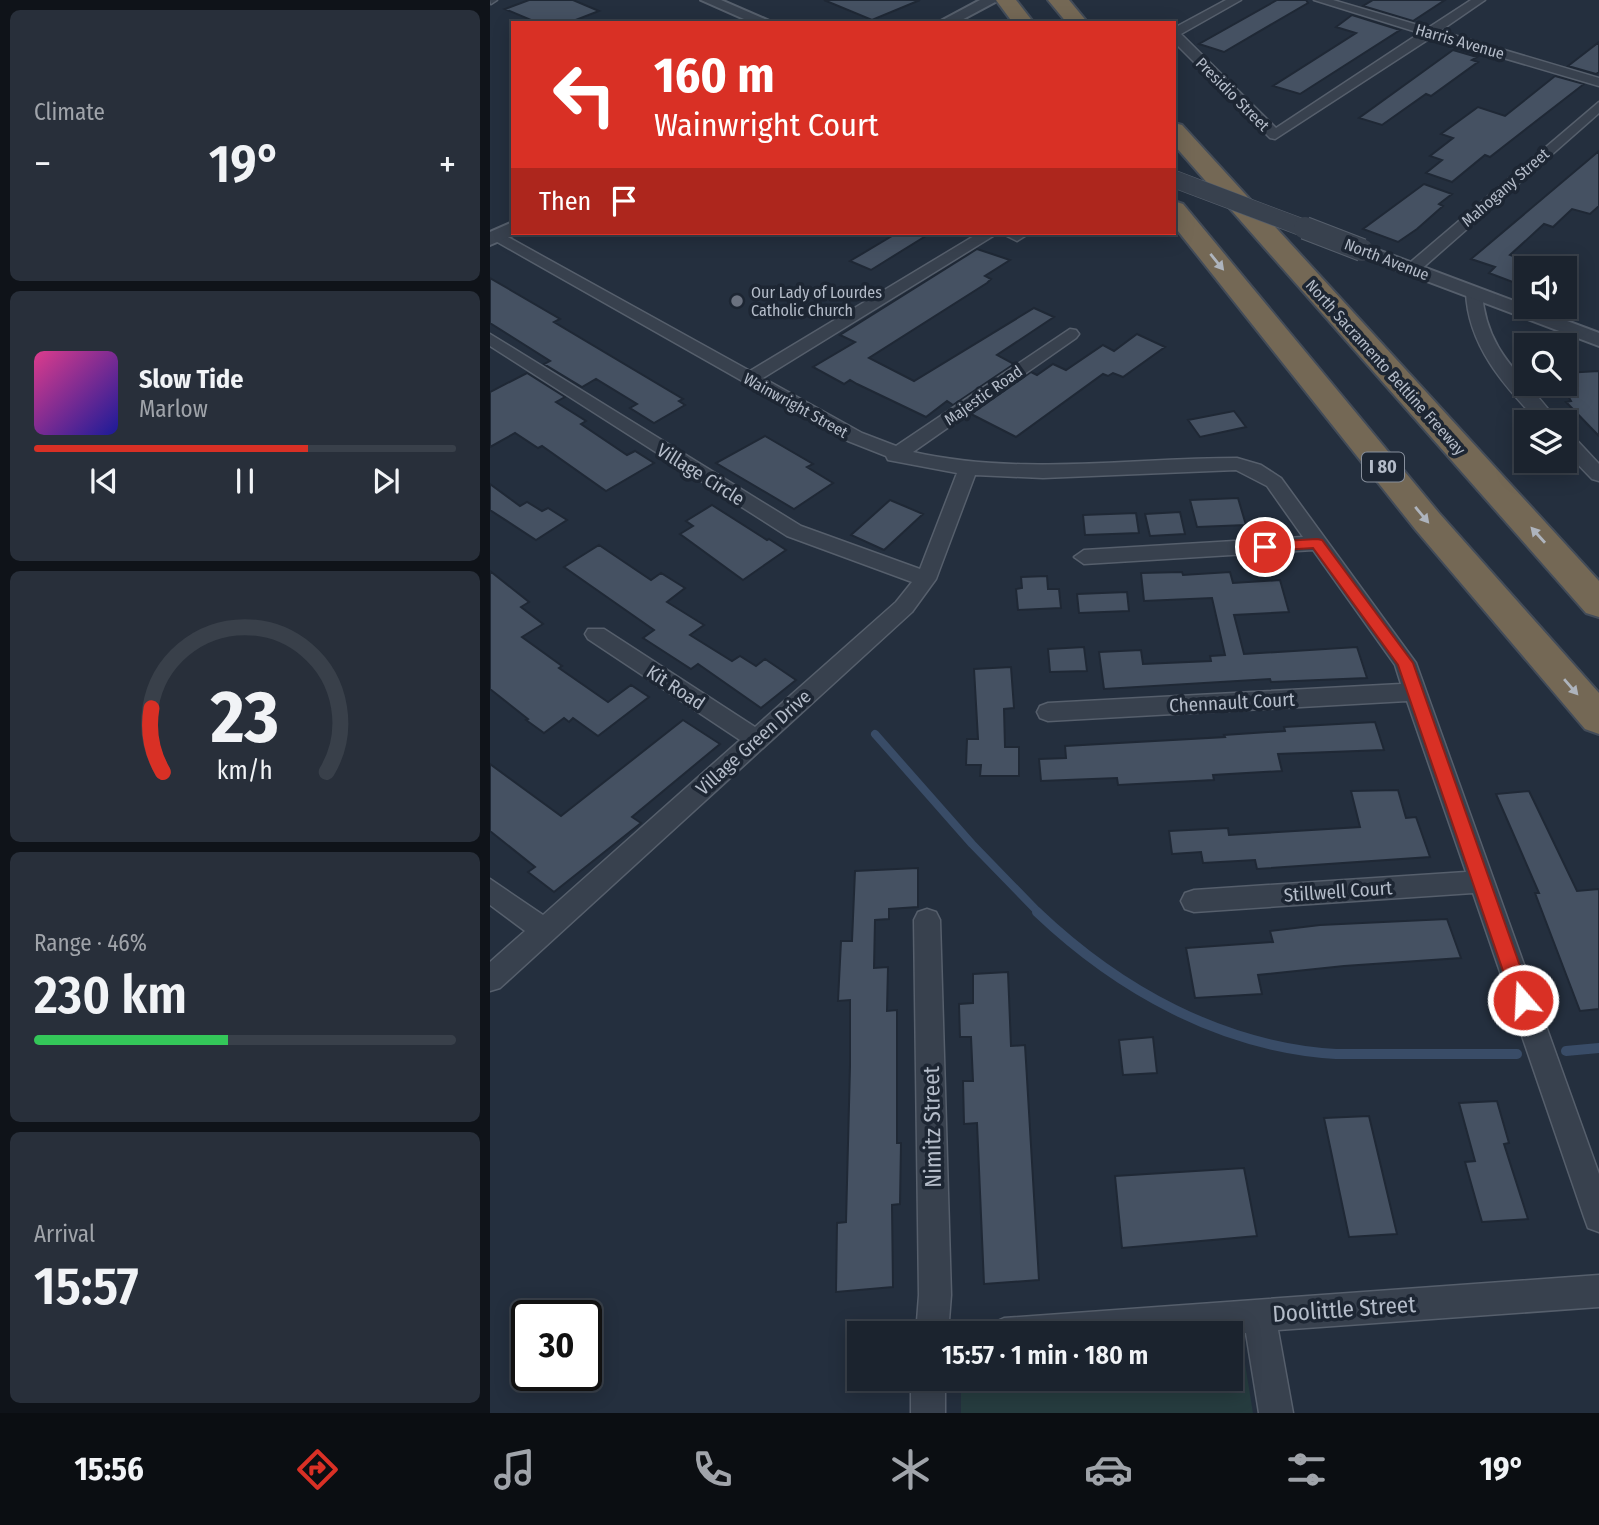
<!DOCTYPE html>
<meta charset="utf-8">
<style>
body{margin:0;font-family:"Fira Sans Condensed",sans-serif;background:#282f3a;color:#f1f3f6;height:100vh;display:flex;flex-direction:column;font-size:26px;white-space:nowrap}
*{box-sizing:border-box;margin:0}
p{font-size:23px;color:#a0a4aa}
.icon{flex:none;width:38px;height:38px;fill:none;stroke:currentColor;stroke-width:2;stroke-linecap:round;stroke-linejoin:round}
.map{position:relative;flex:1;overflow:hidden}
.side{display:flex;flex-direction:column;gap:10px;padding:10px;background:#0f1319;width:490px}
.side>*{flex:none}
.top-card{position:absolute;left:21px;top:21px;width:665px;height:214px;border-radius:0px;box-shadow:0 4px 18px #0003,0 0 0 2px #39404a;background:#d93025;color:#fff;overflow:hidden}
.tools{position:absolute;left:1024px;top:256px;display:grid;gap:14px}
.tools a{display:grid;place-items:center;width:63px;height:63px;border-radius:0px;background:#1b232e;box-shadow:0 4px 18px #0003,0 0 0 2px #39404a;font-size:35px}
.speed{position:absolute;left:21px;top:1300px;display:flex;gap:14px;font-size:35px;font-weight:700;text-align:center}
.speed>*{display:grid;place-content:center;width:91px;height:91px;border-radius:50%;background:#1b232e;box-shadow:0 4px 18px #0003,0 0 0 2px #39404a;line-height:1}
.speed .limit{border:4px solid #111;border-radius:10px;background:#fff;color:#111}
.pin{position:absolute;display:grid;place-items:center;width:60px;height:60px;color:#fff;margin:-30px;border:4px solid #fff;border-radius:50%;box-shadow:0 2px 7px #0007}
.me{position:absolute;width:77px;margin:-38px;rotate:341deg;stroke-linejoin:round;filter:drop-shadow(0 0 5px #0008)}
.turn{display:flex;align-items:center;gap:24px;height:147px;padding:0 28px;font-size:32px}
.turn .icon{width:91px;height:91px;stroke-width:2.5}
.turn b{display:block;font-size:49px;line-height:60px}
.then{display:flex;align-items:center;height:66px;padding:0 28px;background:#0003;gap:14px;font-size:26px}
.big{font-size:52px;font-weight:600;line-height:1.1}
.side .widget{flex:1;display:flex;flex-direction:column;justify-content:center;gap:10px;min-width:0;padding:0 24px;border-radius:10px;background:#282f3a}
.side .dial{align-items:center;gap:0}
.dial svg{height:182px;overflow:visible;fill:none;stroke:#39404a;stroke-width:7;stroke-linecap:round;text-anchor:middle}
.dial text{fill:#f1f3f6;stroke:none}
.song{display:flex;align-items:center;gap:21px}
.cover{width:84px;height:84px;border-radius:10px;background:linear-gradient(135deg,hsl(330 70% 55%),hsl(240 70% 35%))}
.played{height:7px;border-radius:4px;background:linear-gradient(90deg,#d93025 65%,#39404a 65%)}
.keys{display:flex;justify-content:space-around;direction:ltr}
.heat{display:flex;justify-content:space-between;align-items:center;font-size:38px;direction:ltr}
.charge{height:10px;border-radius:5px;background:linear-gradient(90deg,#34c759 46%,#39404a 0)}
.trip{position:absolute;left:357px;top:1321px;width:396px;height:70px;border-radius:0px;background:#1b232e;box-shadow:0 4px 18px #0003,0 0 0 2px #39404a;font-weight:600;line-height:70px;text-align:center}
.menu{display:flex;height:112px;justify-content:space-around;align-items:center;background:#0b0e12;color:#a0a4aa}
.menu .icon{width:49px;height:49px}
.menu .selected{color:#d93025}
.menu b{font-size:32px;color:#f1f3f6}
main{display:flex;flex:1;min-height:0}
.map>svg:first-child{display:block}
.green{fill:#263c3f}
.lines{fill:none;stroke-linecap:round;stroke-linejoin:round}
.stream-far1{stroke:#394c67;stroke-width:8}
.stream{stroke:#394c67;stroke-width:10}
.building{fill:#455162;stroke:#1f2835;stroke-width:2}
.minor-casing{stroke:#565f6c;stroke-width:3}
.tertiary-casing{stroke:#565f6c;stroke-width:4}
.motorway-casing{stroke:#434c59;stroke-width:4}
.minor{fill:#38414e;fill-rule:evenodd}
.tertiary{fill:#38414e;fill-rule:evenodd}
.motorway{fill:#746855;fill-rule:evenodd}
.tertiary-bridge-far1-casing{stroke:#565f6c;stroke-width:18;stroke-linecap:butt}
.tertiary-bridge-casing{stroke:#565f6c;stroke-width:24;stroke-linecap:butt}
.tertiary-bridge-far1{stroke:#38414e;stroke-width:17}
.tertiary-bridge{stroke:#38414e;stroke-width:22}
.oneway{fill:#aeb4bd}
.route{fill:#d93025;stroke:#8d1f18;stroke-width:2}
.worship-dot{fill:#6b7280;stroke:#1d2633;stroke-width:2.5}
.labels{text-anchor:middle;stroke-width:7;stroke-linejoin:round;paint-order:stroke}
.far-street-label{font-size:16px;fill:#b4bcc9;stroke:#1d2633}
.far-poi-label{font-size:16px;fill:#b4bcc9;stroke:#1d2633;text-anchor:start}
.shield{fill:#1d2633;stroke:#878f9c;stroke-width:2}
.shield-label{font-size:18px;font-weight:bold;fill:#b4bcc9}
.street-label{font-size:19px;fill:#b4bcc9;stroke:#1d2633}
.near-street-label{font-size:23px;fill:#b4bcc9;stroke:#1d2633}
</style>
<main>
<section class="side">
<div class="widget"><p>Climate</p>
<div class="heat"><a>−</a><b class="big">19°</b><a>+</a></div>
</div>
<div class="widget">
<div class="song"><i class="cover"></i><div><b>Slow Tide</b><p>Marlow</p></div></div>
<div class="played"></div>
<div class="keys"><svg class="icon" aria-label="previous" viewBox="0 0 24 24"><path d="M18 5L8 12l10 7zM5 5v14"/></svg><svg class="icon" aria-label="pause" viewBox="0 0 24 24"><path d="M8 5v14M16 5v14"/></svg><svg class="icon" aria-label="next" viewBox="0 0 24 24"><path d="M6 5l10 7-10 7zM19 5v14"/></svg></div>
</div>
<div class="widget dial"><svg viewBox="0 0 100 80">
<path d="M14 69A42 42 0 1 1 86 69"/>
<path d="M14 69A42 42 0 0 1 9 41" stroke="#d93025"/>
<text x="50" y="56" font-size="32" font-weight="700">23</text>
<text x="50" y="72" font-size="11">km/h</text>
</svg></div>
<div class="widget"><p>Range · 46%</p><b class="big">230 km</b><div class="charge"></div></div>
<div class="widget"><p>Arrival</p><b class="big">15:57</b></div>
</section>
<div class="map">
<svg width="1109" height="1413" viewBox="0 0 1109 1413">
<rect width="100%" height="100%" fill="#242f3e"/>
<path class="green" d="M753,1351L763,1413H471V1379H740V1352Z"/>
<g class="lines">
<path class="stream-far1" d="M385,734L482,844L549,913"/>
<path class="stream" d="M547,912C629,990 732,1047 846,1054H1027
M1076,1051L1109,1048"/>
</g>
<path class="building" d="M39,0H83L109,11L78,23H48L15,9Z
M334,0H430L382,20Z
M787,0H816L818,3L734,52L709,44Z
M883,0H955L923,21L873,6Z
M862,15L910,30L810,94L783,86L866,33L846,27Z
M1109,42V72L1106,74L1078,66Z
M963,50L987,57L982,60L988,62L941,96L936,94L892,125L869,118Z
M1065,76L1094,84L1000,157L995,155L962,182L936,173L952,160L940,156L963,138L951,134L988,107L1015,116Z
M1109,151V206L1100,214L1082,209L1063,227L1054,224L1020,255L1036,261V287L999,273L1005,267L981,259Z
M934,184L962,194L949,204L953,206L927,229L908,242L873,229Z
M407,233L439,234L381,270L360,261Z
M487,249L520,260L495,276L501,279L497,283L379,358L424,381L544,308L564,317L507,355L524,364L463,405L457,401L436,417L367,384L360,380L354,384L323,367L365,342L350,335Z
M0,278L70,319L64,322L193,399L189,401L195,405L164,423L140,408L147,404L106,379L92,387L54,364L60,361L0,323Z
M647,334L675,347L633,377L623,373L618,376L613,374L526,437L481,414L541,372L547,375L563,364L576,370L613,345L624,351Z
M1109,371V436L1076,402L1081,401L1074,389V373Z
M37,373L75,397L66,402L96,421L91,424L137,455L145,451L164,463L116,491L52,446L48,448L25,433L0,447V392Z
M744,411L756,427L710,437L698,420Z
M275,436L323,464L317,467L343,483L304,509L226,463Z
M0,484L30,506L37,502L52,511L58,508L77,520L46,540L0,510Z
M748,498L756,525L707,527L700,500Z
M400,500L433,514L394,550L361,535Z
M222,505L277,540L279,539L296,550L253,580L190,534L203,526L196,521Z
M690,512L695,534L660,536L655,514Z
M646,513L649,533L595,535L593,515Z
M109,545L161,580L171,573L195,588L177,602L214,625L200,635L242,661L250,656L266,666L275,659L306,680L271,708L208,664L201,669L153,638L164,630L74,567Z
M0,571L39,602L31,607L53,624L32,637L72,666L69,668L118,702L141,685L159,697L108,736L83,718L79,722L74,718L54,733L36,720L38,719L0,689Z
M692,572L693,575L740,572L743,583L790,580L799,612L744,615L754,654L867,647L877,678L781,682L780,679L614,689L609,652L651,650L653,664L721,661L720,656L735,655L722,598L654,601L651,573Z
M557,576L558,589H569L571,608L528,610L526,589L532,588L531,577Z
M637,592L639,611L589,613L587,594Z
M594,647L597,671L560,672L558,649Z
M521,667L524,708L514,709L515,747H529V776H490L491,765H476L477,739H488L484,669Z
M193,720L230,744L142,817L151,823L64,892L38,872L45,867L0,831V764L71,816Z
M885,722L894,750L788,754L792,771L723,775L724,780L628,785L627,778L551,781L549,759L576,758L575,746L735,737L734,735L795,731L794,727Z
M908,790L916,818L926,817L940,857L767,869L765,860L713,863L711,852L682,854L679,831L738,828L739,835L870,827L861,791Z
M1039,791L1087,891L1109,889V1009L1090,1011L1045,893H1049L1006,794Z
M428,868V907L399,909V919L385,920L384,968L398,967L397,1011L407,1010V1143H411L410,1204L402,1205L403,1287L346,1292L347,1223L356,1222L360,1066V1000L348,1001L351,941H362L365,871Z
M957,919L971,958L854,966L768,975L772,994L705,998L696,948L783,942L780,931L830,925Z
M518,972L521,1046L535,1045L549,1280L494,1284L487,1123L474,1124L473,1081H483L481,1037H470L469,1004L483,1003V974Z
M663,1037L667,1073L633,1075L629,1040Z
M1007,1101L1019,1143L1014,1144L1038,1219L992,1222L975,1162L985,1161L969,1103Z
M879,1116L907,1234L859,1237L834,1118Z
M754,1168L767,1236L632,1248L625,1176Z"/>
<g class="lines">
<defs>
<path id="minor" d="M0,0H7L1,4Z
M736,0H751L691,34L786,128L930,33L824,0H843L938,28L981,0H995L950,31L1109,78V86L942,37L785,139L780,138L684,42V28Z
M1109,102V113L928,272H916V266Z
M7,231L260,371L489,233H508L273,378L372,433L406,446L580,329L586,330L589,334L586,338L423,452C530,476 639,458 747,458L771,465L791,478L926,663L1109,1174V1232L1098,1228L1094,1217L983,893L704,912L695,909L691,901L695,893L704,890L976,872L917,701L558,721L550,718L547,712L550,706L558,703L911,684L905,665L823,550L594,564L584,557L594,550L813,537L777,486L746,470L553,478L485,475L446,579L422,612L10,988L0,991V962L35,931L0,905V879L53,915L250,740L98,639L95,634L98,629H114L265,727L406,602L422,582L297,536L0,346V334L311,526L430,569L467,473L398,460L396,456L358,441L2,239L0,235Z
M511,233H533L535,236L527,241Z
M984,287L992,292C996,354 1035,376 1068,422H1049C1013,385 978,345 976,292Z
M1074,432L1081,434L1109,464V481L1102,479L1074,450Z
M437,909L446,912L450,920L461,1295L458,1334H426L429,1295L424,920L428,912Z
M1109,1275V1307L788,1330L803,1413H769L756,1333L498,1334L503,1323L514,1318Z
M421,1379H455V1413H421Z"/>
<path id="tertiary" d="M211,0H231L284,23H263Z
M490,0H509L466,23H447Z
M23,222V233H28L0,245V232Z
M872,244L1109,333V346L865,254L862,250Z"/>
<path id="motorway" d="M506,0H526L544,23H523Z
M558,0H579L598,23H577Z
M684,123L692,125L1109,581V617L1096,613L684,145Z
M684,201L693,204L949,513L1109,693V734L1095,729L925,529L684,226Z"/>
</defs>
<use href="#minor" class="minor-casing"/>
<use href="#tertiary" class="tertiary-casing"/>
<use href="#motorway" class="motorway-casing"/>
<use href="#minor" class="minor"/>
<use href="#tertiary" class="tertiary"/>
<use href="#motorway" class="motorway"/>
<defs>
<path id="tertiary-bridge-far1" d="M684,179L819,230"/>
<path id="tertiary-bridge" d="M815,228L872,250"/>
</defs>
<use href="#tertiary-bridge-far1" class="tertiary-bridge-far1-casing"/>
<use href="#tertiary-bridge" class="tertiary-bridge-casing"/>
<use href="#tertiary-bridge-far1" class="tertiary-bridge-far1"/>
<use href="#tertiary-bridge" class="tertiary-bridge"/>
</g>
<defs><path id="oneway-solid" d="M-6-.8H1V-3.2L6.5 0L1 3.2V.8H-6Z" transform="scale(1.75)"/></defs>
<g class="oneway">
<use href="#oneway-solid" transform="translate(727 262) rotate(51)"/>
<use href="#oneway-solid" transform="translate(932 515) rotate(50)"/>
<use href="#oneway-solid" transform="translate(1048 535) rotate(-132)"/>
<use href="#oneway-solid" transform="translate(1081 687) rotate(49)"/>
</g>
<path class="route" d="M827,539L832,540L923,663L1042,1000L1040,1006L1033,1008L1026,1006L1023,1000L908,665L823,548L775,551L768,547L775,542Z"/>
<circle class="worship-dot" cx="247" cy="301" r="7"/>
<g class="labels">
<g class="far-street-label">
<text transform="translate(970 41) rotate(16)" y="6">Harris Avenue</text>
<text transform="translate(743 94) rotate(45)" y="6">Presidio Street</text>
<text transform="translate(1015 187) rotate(-41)" y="6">Mahogany Street</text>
<text transform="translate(897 259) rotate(21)" y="6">North Avenue</text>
<text transform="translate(896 367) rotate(48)" y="6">North Sacramento Beltline Freeway</text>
<text transform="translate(493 395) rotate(-35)" y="6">Majestic Road</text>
<text transform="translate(306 405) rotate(29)" y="6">Wainwright Street</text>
</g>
<g class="far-poi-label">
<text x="261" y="298">Our Lady of Lourdes<tspan x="261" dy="18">Catholic Church</tspan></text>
</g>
<rect class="shield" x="872" y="452.5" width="42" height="29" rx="5"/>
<g class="shield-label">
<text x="893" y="473">I 80</text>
</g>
<g class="street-label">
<text transform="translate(211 474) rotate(32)" y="7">Village Circle</text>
<text transform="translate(186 687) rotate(33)" y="7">Kit Road</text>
<text transform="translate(742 702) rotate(-3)" y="7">Chennault Court</text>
<text transform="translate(263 742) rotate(-42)" y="7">Village Green Drive</text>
<text transform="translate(848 891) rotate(-4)" y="7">Stillwell Court</text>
</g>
<g class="near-street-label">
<text transform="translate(442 1127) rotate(-91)" y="8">Nimitz Street</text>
<text transform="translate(854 1309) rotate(-4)" y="8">Doolittle Street</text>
</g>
</g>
</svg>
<div class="tools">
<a><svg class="icon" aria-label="sound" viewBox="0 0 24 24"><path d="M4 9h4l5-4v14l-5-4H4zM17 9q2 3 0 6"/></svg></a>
<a><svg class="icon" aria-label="search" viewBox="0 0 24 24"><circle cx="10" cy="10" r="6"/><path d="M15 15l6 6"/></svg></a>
<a><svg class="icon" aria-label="layers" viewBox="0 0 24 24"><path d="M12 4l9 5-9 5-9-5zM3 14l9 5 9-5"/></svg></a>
</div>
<div class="speed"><div class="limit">30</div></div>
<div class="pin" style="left:775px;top:547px;background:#d93025"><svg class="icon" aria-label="arrive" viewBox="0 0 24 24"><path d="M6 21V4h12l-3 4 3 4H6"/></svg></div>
<svg class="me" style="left:1033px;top:1000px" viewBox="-20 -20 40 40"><circle r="17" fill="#d93025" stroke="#fff" stroke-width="3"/><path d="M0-11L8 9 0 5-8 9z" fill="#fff"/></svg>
<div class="trip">15:57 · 1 min · 180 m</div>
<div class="top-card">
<div class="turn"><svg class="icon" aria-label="left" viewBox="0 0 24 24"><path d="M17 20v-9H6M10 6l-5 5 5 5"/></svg><div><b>160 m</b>Wainwright Court</div></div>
<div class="then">Then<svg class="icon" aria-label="arrive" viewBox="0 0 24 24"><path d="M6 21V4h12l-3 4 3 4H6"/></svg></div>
</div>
</div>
</main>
<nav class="menu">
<b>15:56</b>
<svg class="icon selected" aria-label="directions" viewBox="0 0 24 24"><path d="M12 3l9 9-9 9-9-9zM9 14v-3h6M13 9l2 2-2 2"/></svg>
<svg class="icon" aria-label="music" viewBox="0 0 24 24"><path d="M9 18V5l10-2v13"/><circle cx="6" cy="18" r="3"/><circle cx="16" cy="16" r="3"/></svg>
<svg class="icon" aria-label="phone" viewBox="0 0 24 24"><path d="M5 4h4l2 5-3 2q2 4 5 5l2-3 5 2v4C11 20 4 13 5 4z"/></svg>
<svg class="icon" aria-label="climate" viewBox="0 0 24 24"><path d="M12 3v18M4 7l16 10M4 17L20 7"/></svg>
<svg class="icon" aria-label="car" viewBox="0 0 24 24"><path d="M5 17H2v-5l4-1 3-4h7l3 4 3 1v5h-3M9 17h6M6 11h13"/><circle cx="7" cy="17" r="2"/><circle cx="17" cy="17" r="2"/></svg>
<svg class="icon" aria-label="filters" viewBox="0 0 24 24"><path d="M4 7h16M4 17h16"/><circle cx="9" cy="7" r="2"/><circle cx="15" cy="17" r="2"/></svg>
<b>19°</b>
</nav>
